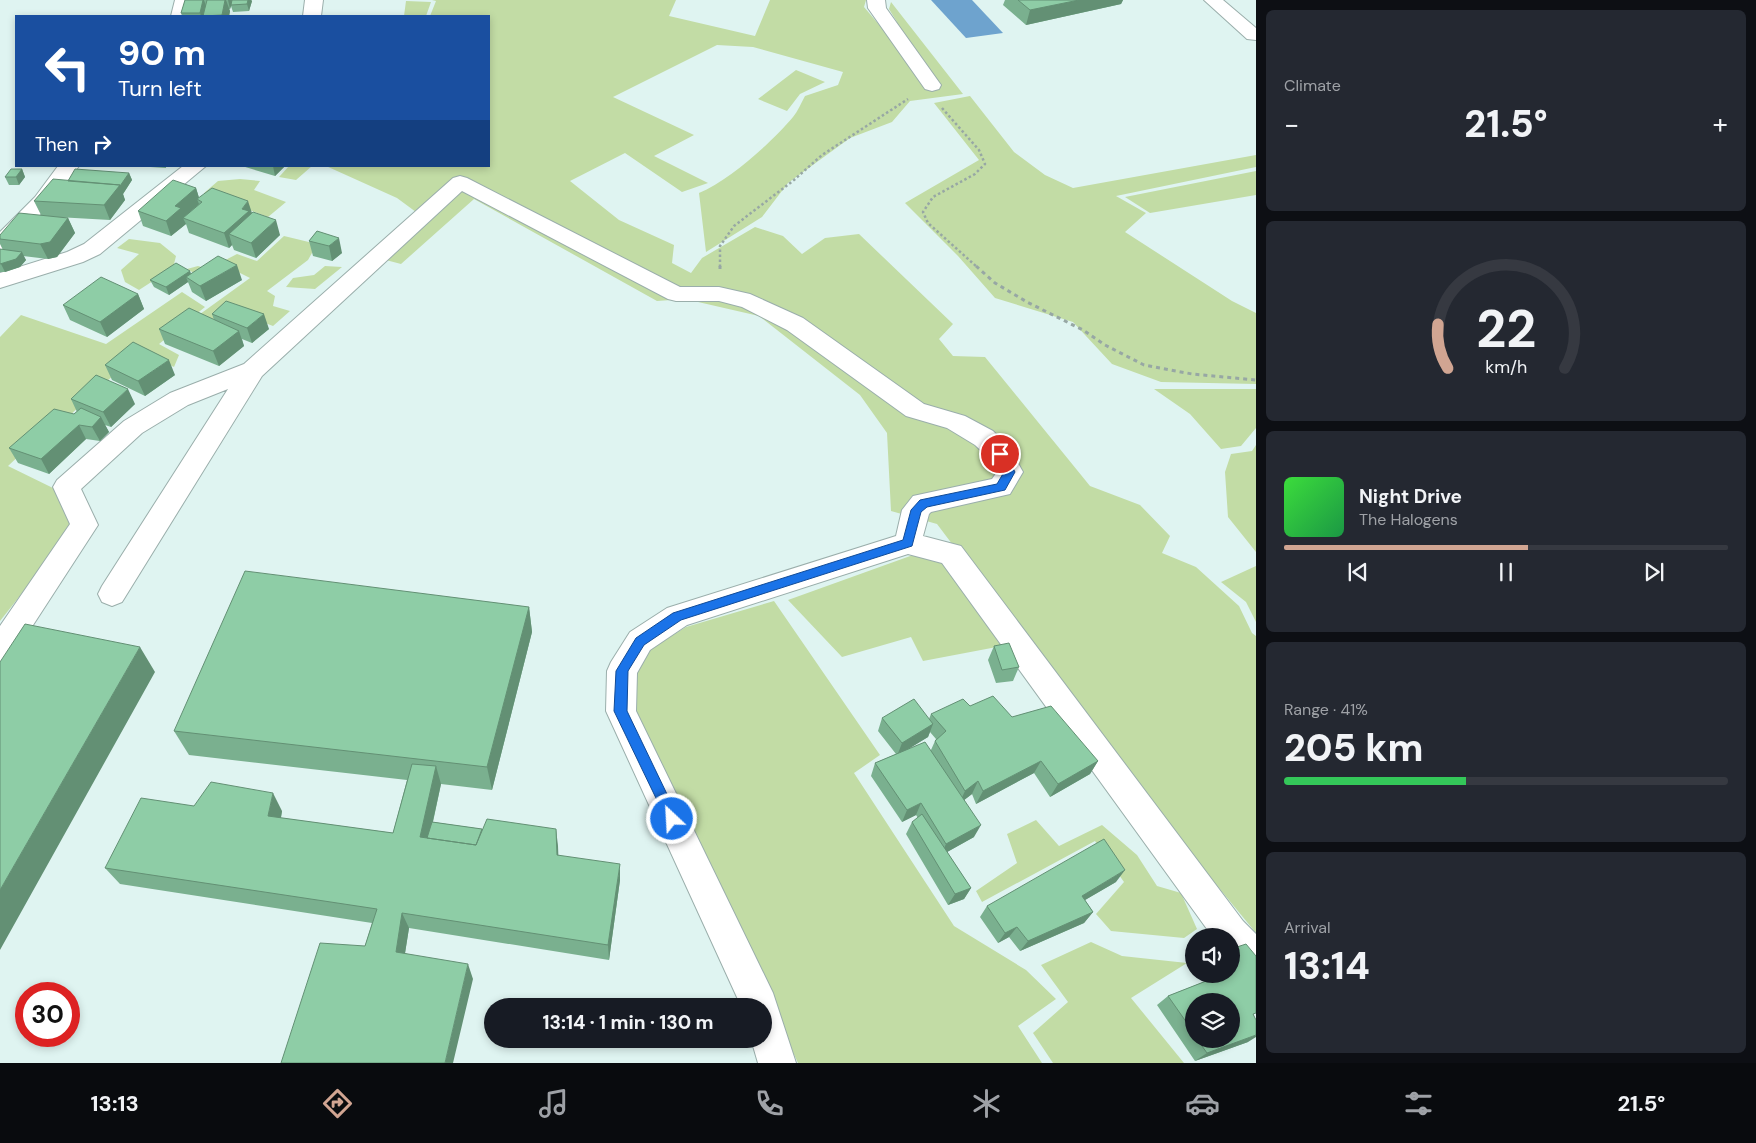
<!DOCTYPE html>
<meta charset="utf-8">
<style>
body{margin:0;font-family:"DM Sans",sans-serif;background:#242831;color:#f1f3f6;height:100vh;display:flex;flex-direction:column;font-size:19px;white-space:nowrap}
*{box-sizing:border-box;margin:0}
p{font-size:16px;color:#9ea1a6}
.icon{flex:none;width:28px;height:28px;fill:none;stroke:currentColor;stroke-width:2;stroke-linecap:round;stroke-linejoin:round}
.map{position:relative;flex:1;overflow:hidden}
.sheet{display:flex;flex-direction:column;gap:10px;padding:10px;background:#0d0f14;width:500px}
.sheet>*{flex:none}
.guide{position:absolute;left:15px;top:15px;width:475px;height:152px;border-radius:0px;box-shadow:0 2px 8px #0003;background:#1a4fa0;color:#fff;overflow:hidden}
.fabs{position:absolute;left:1185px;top:928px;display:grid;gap:10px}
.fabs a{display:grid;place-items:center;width:55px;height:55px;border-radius:50%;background:#171b24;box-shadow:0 2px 8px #0003;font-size:25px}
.speed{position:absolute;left:15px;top:982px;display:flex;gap:10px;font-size:25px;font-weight:700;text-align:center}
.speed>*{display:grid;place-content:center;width:65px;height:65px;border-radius:50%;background:#171b24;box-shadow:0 2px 8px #0003;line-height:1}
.speed .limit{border:8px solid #d22;background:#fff;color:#111}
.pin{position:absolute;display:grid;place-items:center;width:42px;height:42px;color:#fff;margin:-21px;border:2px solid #fff;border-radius:50%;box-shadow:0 1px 5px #0007}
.me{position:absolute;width:55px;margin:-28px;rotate:335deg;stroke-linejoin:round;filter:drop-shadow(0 0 4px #0008)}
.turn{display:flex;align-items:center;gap:18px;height:105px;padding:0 20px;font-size:22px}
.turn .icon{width:65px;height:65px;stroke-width:2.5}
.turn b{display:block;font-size:35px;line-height:42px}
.then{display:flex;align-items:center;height:48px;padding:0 20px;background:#0003;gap:10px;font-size:19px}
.big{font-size:38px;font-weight:800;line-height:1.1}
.sheet .widget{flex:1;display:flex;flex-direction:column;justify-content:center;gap:8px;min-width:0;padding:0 18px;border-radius:8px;background:#242831}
.sheet .dial{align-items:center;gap:0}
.dial svg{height:130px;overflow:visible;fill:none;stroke:#363941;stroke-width:7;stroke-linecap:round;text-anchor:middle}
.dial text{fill:#f1f3f6;stroke:none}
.song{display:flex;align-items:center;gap:15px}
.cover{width:60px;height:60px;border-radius:8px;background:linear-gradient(135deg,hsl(120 70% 55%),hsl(140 70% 35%))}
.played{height:5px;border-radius:2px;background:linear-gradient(90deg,#d1a592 55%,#363941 55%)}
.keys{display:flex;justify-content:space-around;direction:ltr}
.heat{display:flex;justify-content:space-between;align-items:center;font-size:28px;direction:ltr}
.charge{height:8px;border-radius:4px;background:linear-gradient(90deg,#34c759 41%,#363941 0)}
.trip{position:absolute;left:484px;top:998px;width:288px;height:50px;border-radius:25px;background:#171b24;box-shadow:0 2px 8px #0003;font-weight:800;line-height:50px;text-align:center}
.menu{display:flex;height:80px;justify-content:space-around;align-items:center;background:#090b0e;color:#9ea1a6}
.menu .icon{width:35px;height:35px}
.menu .active{color:#d1a592}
.menu b{font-size:22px;color:#f1f3f6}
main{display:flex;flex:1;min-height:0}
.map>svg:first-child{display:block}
.green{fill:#c2dca5}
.water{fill:#6ea3ce}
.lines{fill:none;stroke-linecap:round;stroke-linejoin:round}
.minor-casing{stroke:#9aaeab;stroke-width:2}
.path-far1{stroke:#97a7a4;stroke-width:2.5;stroke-dasharray:2.5 2.5;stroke-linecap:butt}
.path{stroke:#97a7a4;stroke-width:3;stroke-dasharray:4 4;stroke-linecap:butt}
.minor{fill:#fff;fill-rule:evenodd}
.wall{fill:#7ab08f;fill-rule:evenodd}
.shaded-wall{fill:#639074}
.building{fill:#8ecda6;stroke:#639074}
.route{fill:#1a73e8;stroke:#114b97}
</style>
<main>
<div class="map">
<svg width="1256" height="1063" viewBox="0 0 1256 1063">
<rect width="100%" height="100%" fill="#dff4f1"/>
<path class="green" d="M432,0H676L669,16L755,36L770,0H866L864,7L881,27L897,22L889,9L891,2L963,94L910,101L892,122L850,138L788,183L762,217L706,252L699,193C730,180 771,143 793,117C798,111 801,103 805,96L838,85L843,72L753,47L717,45L613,97L694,135L654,156L708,183L682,192L625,153L570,181L619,220L674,245L672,263L691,273L702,258L755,227L783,236L802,254L825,238L859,234L953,324L939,339L953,356L985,357L1090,486L1140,505L1170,536L1162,553L1196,567L1239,606L1252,633L1256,636V933L1131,781L937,524L891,511L887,433L860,395L759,316L685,299L657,301L474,199L401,264L367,255L416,212L397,198L326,166H489V16H430L436,1Z
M406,1L431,2L426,16H404Z
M796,70L825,82L800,94L787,111L758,99Z
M970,96L1014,152L1045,175L1073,188L1256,155V167L1116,196L1146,213L1125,232L1232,301L1256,313V384L1161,382L1112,364L1073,322L995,298L958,256L905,203L979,160L934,103Z
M289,166H312L296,180L279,177Z
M1256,171V195L1150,213L1125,197Z
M240,179L260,181L254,190L286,202L268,217L204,193L218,181Z
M284,236L317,244L308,260L267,291L275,296L273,306L290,311L273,326L231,310L216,325L196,317L250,278L224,265L204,279L187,269L198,266L208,269L237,254L257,261Z
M129,239L160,243L176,256L173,268L139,290L125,282L121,270L139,254L117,248Z
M325,266L342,267L315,289L286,287L293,278L314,275Z
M182,292L205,307L159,344L179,355L174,367L140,351L68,417L56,421L8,466L55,489L72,530L0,621V337L21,315L106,344Z
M1154,389H1256V428L1241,446L1221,449L1190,414Z
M1256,445V552L1228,517L1225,472L1231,454L1252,451Z
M913,555L942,563L1002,646L923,661L911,637L842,657L788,600Z
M1256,566V622L1246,602L1221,582Z
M774,601L880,755L854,773L954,926L1026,970L1056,999L1018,1026L1042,1063H798L631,710L633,678L649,650L686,627Z
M1036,820L1059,846L1102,825L1137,855L1157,886L1181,893L1197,929L1184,938L1111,931L1096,914L1124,882L1095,841L982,902L976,891L1017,863L1007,834Z
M1091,942L1122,956L1187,963L1131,998L1184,1063H1053L1033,1033L1068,1002L1041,965Z"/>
<path class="water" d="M931,0H972L1003,33L966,38Z"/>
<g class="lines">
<defs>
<path id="minor" d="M175,0H193L189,16H171Z
M305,0H323L321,16H303Z
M867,0H885L886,8L941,85L939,89L932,91L925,89L868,8Z
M1204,0H1223L1256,28V40L1247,39Z
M58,166H79L49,205L8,250L0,252V232L35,197Z
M183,166H206L100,254L83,262L0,288V273L67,252L84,244Z
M460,176L467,178L680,287H719L750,294L803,318L924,404L965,416L993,431L1009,447L1023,472L1010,494L931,512L929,514L923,536L961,546L1243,921L1256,934V979L1243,974L1231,960V936H1212L942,563L908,554L687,625L650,650L637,673L636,711L773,993L796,1063H758L751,1039H762V1006H741L606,711L607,671L611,662L630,632L667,608L896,536L902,510L913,496L992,479L997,472L991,460L975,445L947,428L906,416L787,330L742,307L719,301H676L668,299L462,191L262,376L122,602L112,606L102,602L98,594L102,586L228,389L188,405L142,433L81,489L98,525L11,659L0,663V626L70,524L53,487L57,480L124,421L170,393L244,364L453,178Z"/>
</defs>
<use href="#minor" class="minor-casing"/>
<path class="path-far1" d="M942,108L979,150L985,164L975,174L933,197L923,212L928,223L977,267
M720,267V246L734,226L794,180L822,155L908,99"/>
<path class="path" d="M720,266V269
M976,266L995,283L1027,302L1083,330L1105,345L1144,365L1192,374L1256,380"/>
<use href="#minor" class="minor"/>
</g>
<path class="wall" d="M185,0H251L252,1L249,11L233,12L231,6L230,9H229L230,11L229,16H182L181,13Z
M1005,0H1123L1121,4L1026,25L1003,5Z
M135,166H166V168Z
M242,166H285L275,176Z
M22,169L25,177L19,185H9L5,177Z
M129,173L132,180L123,194L125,200L110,220L57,217L68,218L75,233L57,257L48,259L23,256L26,260L20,267L5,272H0V249L3,250L0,244V235L41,215L34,201Z
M196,188L199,198L252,214L280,235L256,258L234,250L232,245L229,248L189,233L186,224L171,236L143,226L138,211Z
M317,231L342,253L332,261L313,256L309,241Z
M190,271L191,274L242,280L206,301L192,292L188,282L169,295L154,287L150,280Z
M138,294L144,309L107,337L70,320L63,305Z
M212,314L269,329L252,343L242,339L244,346L219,366L165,344L159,329L214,320Z
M105,365L175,375L145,396L112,380Z
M71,399L135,404L111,427L105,425L109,432L100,441L86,439L49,474L18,463L9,448L74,414L77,412Z
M529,607L532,632L492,790L441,784L433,822L482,829H556L558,855L620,880L609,960L409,928L405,953L473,979L365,946L372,923L120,884L105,868L194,806L282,811L281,818L393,833L407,780L189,755L174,731Z
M994,646L1019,667L1013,681L996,683L988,660Z
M970,706L1012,717L1098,761L1090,774L1050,797L1034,773L976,804L972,794L964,800L974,837L947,852L971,888L964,899L948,905L906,834L912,822L918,818L916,815L902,822L871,776L875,763L896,754L878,731L882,718L929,719L931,714ZM930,732L936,739L935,741L931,750L908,749L928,737Z
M1116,882L1085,900L1093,912L1084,923L1020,951L1009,937L998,943L980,917L987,906Z
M1208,974H1231L1254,1015L1248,1042L1195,1061L1157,1005L1168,996L1211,979ZM1194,1001L1231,1039H1194Z"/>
<path class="shaded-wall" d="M203,0H204L208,12L207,16H201L200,13Z
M225,0H226L230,11L229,16H223L222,15Z
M228,0H233L230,9Z
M248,0H251L252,1L249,11L247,4Z
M1079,0H1123L1121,4L1026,25L1030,10Z
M273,166H285L275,176Z
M22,169L25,177L19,185L16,177Z
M129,173L132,180L123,194L125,200L110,220L104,205Z
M196,188L200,201L197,199L199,204L183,218L186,224L171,236L166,221L175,206Z
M248,201L253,216L229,234L232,245L229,248L224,233Z
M68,218L75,233L57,257L48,259L40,244Z
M276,220L280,235L256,258L251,243Z
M339,238L342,253L332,261L329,246Z
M22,252L26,260L20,267L5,272L1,264Z
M237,265L242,280L206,301L200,286Z
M190,271L192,279L186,277L188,282L169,295L166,287Z
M138,294L144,309L107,337L100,322Z
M264,314L269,329L252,343L247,328Z
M239,331L244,346L219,366L213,351Z
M169,360L175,375L145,396L138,381Z
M128,389L135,404L111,427L103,412Z
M101,417L109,432L100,441L92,427Z
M79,425L86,439L49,474L41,459Z
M529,607L532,632L492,790L487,767Z
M140,647L155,672L0,950V890Z
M933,724L928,737L897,756L902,743Z
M1041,761L1034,773L976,804L983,791Z
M1098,761L1090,774L1050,797L1058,784Z
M436,766L441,784L427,848L420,837Z
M978,781L972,794L959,804L965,791Z
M273,793L282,811L278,833L268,816Z
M921,803L916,815L902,822L907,810Z
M981,825L974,837L940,856L946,844Z
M556,829L558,846L559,872L557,855Z
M620,864V880L609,960L608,945Z
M1125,870L1116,882L1073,907L1082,896Z
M971,888L964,899L948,905L955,894Z
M1093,912L1084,923L1020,951L1028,941Z
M402,913L409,928L403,966L396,952Z
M1017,927L1009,937L998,943L1005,933Z
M468,964L473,979L453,1063H445Z
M1256,1035V1037L1248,1042L1195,1061L1207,1053Z"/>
<path class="building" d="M185,0H203L200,13H181Z
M207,0H225L222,15L203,16Z
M232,0H248L247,4L231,5Z
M1018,0H1079L1030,10Z
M11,169H22L16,177H5Z
M75,169L129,173L120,186V185L68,181Z
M53,179L120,185L104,205L34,201Z
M173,180L196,188L175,206L181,208L166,221L138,211Z
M212,188L248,201L242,209L249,211L224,233L183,218L202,202L197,199Z
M253,212L276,220L251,243L229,234Z
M19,213L68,218L50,242L40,244L0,239V235Z
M317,231L339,238L329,246L309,241Z
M0,249L22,252L16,259L0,264Z
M218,256L237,265L200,286L186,277Z
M176,263L190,271L166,287L150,280Z
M101,277L138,294L100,322L63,305Z
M226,301L264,314L247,328L212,314Z
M189,308L239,331L213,351L159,329Z
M133,342L169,360L138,381L105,365Z
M96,375L128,389L103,412L71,399Z
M81,408L101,417L92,427L79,425L41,459L9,448L54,409L74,414Z
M245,571L529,607L487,767L174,731Z
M25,624L140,647L0,890V662Z
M1009,643L1019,667L1002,670L994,646Z
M993,696L1012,717L1051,706L1098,761L1058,784L1041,761L983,791L978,781L965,791L935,741L946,731L931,714L963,699L970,706Z
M914,699L933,724L902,743L882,718Z
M925,742L981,825L946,844L921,803L907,810L875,763Z
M412,764L436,766L420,837L476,845L487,819L556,829L557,855L620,864L608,945L402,913L396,952L468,964L445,1063H281L320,943L365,946L377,909L105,868L141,798L194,806L211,782L273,793L268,816L393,833Z
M922,814L971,888L955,894L912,822Z
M432,822L482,829L476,845L427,838Z
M1104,839L1125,870L1082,896L1093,912L1028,941L1017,927L1005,933L987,906Z
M1246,944L1256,956V1013L1253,1014L1256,1020V1035L1207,1053L1197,1039H1231V1001H1194V1033L1168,996L1224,974H1231V949Z"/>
<path class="route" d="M1000,451L1004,452L1015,472L1005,490L927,507L921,512L912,546L681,620L644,645L628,671L627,711L679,819L677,823L672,825L668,823L614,711L616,671L636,638L673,613L903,540L911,510L920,500L997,484L1004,472L995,454Z"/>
</svg>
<div class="fabs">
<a><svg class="icon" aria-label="sound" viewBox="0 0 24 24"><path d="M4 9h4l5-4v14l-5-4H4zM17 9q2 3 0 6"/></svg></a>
<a><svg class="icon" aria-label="layers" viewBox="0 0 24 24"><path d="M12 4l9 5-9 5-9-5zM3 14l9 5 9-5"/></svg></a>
</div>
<div class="speed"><div class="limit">30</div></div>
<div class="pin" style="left:1000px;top:454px;background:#d93025"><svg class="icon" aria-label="arrive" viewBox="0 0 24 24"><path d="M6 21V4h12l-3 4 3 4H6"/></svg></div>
<svg class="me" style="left:672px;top:819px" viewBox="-20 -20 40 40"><circle r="17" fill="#1a73e8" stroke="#fff" stroke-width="3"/><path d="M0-11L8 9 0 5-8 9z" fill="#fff"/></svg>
<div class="trip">13:14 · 1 min · 130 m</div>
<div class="guide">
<div class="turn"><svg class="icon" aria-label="left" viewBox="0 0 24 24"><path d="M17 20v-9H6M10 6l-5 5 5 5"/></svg><div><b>90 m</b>Turn left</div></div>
<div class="then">Then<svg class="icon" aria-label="right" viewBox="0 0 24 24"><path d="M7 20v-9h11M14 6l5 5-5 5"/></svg></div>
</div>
</div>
<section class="sheet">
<div class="widget"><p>Climate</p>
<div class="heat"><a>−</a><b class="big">21.5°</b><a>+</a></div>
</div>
<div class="widget dial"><svg viewBox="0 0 100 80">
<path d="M14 69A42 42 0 1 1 86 69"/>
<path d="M14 69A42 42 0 0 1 8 42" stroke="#d1a592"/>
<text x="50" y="56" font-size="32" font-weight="700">22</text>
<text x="50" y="72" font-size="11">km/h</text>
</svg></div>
<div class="widget">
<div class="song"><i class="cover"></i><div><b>Night Drive</b><p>The Halogens</p></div></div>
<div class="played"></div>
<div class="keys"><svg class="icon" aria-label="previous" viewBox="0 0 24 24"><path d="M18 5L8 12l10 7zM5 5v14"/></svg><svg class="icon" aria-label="pause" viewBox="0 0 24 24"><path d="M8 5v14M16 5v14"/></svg><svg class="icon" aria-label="next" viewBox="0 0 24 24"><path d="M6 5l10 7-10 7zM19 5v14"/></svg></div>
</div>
<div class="widget"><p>Range · 41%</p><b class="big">205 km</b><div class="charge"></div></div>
<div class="widget"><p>Arrival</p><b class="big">13:14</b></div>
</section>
</main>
<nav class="menu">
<b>13:13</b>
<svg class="icon active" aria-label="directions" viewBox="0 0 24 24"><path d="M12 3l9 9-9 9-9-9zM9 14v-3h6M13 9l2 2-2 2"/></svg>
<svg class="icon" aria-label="music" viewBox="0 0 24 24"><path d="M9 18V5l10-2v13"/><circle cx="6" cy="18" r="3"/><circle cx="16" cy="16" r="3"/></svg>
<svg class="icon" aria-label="phone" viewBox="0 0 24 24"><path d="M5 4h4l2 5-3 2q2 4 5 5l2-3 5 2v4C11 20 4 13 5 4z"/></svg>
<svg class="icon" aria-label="climate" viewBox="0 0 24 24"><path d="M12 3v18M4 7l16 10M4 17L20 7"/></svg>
<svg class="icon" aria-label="car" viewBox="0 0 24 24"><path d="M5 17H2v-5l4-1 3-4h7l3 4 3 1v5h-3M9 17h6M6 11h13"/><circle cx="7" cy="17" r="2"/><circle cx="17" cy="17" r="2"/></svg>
<svg class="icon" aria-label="filters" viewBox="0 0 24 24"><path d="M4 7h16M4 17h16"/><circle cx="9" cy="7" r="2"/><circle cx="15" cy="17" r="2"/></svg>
<b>21.5°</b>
</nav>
